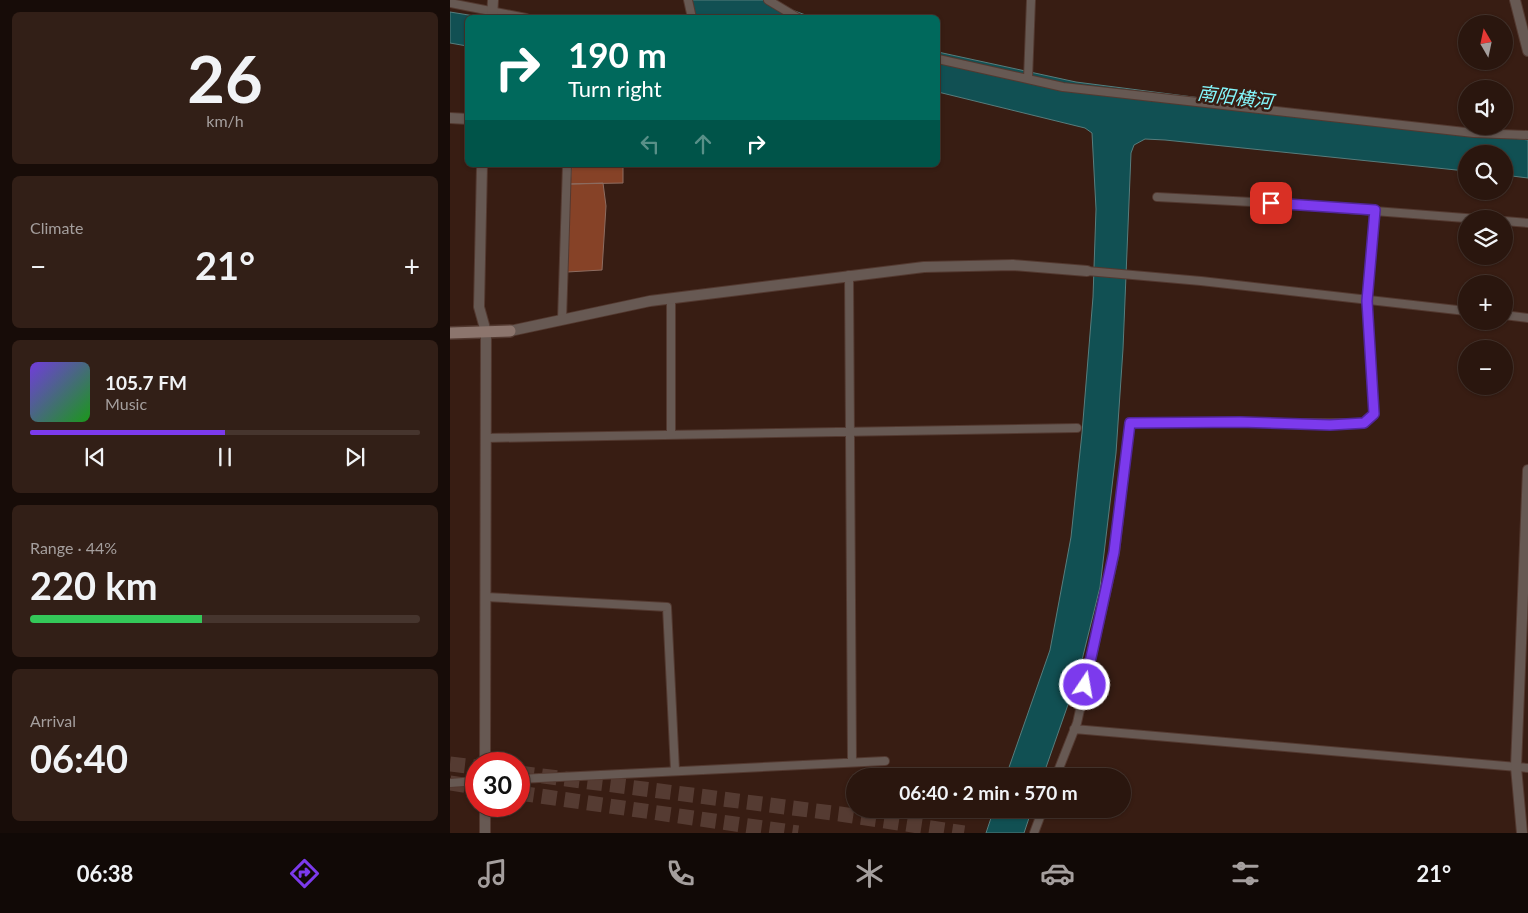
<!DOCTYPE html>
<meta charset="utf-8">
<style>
body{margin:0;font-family:Lato,"Noto Sans SC",sans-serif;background:#321f17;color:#f1f3f6;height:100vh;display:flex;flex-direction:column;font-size:19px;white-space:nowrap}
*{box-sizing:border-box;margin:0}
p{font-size:16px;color:#a59f9e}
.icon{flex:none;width:28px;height:28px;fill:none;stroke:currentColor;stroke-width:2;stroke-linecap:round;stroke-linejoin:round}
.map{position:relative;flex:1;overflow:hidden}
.panel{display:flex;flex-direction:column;gap:12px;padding:12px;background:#170c08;width:450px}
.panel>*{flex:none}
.guide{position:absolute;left:15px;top:15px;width:475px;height:152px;border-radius:8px;box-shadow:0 1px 4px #0004,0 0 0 1px #46352e;background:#00695c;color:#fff;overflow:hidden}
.needle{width:32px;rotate:351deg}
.tools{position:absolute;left:1008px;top:15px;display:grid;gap:10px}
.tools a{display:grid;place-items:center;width:55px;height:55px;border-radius:50%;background:#2a160e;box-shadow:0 1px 4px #0004,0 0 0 1px #46352e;font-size:25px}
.speed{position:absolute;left:15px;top:752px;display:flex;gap:10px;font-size:25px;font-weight:700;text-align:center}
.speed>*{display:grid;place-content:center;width:65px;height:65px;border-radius:50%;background:#2a160e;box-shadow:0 1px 4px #0004,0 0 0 1px #46352e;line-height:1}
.speed .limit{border:8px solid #d22;background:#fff;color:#111}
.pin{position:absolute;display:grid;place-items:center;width:42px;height:42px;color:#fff;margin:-21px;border-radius:10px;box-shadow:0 2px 8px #0006}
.me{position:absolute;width:55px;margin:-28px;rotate:12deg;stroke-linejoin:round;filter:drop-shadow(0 0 4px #0008)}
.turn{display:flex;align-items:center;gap:18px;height:105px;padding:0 20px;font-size:22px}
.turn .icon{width:65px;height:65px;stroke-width:2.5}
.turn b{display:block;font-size:35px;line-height:42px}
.lanes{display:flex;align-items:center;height:48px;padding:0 20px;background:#0003;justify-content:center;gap:25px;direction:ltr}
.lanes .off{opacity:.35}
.big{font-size:38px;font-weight:700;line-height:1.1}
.panel .card{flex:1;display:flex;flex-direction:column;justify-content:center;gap:8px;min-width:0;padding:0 18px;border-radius:8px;background:#321f17}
.panel .dial{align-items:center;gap:0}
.dial b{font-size:65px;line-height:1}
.song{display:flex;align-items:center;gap:15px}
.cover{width:60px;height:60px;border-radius:8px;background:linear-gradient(135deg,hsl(260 70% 55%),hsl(120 70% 35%))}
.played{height:5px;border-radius:2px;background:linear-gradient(90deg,#7c3aed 50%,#46352e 50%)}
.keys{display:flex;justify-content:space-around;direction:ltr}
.heat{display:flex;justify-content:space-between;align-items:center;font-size:28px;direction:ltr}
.charge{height:8px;border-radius:4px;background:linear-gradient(90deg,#34c759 44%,#46352e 0)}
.trip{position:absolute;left:396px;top:768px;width:285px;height:50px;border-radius:25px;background:#2a160e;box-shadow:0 1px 4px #0004,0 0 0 1px #46352e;font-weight:700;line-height:50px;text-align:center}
.tabs{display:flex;height:80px;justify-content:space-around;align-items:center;background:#110906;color:#a59f9e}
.tabs .icon{width:35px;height:35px}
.tabs .current{color:#7c3aed}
.tabs b{font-size:22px;color:#f1f3f6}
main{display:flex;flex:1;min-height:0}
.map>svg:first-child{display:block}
.water{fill:#115053;stroke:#577d7d}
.building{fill:#864227;stroke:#8d6c60}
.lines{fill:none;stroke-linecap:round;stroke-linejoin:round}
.motorway-tunnel{stroke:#553b32;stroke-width:15;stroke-dasharray:15 8;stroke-linecap:butt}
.minor-casing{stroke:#533930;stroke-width:10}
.tertiary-casing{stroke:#533930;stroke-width:12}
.secondary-casing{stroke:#533930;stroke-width:14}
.minor{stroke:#675953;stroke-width:8}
.tertiary{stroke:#675953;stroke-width:10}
.secondary{stroke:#8c756d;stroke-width:11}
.route-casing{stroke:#51269a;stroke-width:12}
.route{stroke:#7c3aed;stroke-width:9}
.labels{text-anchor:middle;stroke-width:5;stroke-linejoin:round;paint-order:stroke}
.water-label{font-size:19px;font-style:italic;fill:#84f7fc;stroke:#381d13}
</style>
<main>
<section class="panel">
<div class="card dial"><b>26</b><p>km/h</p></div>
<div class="card"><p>Climate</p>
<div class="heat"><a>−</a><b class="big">21°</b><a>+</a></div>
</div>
<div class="card">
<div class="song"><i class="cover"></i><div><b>105.7 FM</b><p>Music</p></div></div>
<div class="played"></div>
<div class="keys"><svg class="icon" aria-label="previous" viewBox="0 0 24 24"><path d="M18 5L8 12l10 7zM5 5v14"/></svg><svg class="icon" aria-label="pause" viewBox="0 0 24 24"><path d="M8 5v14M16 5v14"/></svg><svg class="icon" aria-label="next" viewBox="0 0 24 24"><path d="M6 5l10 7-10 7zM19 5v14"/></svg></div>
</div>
<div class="card"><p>Range · 44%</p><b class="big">220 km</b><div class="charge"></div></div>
<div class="card"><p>Arrival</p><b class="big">06:40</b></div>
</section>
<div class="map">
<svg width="1078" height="833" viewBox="0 0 1078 833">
<rect width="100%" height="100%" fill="#381d13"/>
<path class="water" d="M239,0H315L361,17H243Z
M0,12L31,17L18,18L17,46L0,43Z
M488,52L626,82L1078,140V178L1054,175V154H1016V171L715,140L695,139L684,145L681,153L673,349L666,453L650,587L628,676L593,776H556L600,650L621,537L632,433L643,297L646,209L642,133L635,128L488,92Z
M544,809H582L574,833H536Z"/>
<path class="building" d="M122,165H173V183L120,184Z
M153,183L156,206L152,270L117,272L120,184Z"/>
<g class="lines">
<path class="motorway-tunnel" d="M0,764L26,767
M69,773L390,814L514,833
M0,783L26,787
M69,793L348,833"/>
<defs>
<path id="minor" d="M238,0L242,18
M318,0L348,18
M0,3L76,18
M488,59L613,87L1024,133L1078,135
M578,79L581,0
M707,197L821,203L1028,219
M1054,221L1078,223
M637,271L751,281L1016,311
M399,275L402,762
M221,298V435
M1054,315L1078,318
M112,320L117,165
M36,438L627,428
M36,597L217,607L225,770
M624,729L1078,768
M606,776L627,723L665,553L680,423H914L924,414L917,301L925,210
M69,779L435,761
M0,783L26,781
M584,833L593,809"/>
<path id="tertiary" d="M1065,0L1078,51
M42,18L43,0
M0,118L18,119
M32,165L29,307L36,332L35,764
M60,331L200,301L474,267L563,265L637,271
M35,806V833
M1072,833L1066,767L1078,470"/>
<path id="secondary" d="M0,333L60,331"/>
</defs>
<use href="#minor" class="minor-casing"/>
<use href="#tertiary" class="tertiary-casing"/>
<use href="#secondary" class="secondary-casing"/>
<use href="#minor" class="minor"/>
<use href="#tertiary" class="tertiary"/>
<use href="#secondary" class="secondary"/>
</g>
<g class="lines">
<defs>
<path id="route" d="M635,685L664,552L680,423L790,422L880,425L914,423L924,414L917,301L925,210L821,203"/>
</defs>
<use href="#route" class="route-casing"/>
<use href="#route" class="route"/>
</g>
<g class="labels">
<g class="water-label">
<text transform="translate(785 97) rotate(7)" y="7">南阳横河</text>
</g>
</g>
</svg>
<div class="tools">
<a><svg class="needle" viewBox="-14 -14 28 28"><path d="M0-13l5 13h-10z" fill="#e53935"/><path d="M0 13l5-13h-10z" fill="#a59f9e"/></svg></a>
<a><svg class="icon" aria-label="sound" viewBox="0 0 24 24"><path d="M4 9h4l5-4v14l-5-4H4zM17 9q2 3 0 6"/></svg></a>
<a><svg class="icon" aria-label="search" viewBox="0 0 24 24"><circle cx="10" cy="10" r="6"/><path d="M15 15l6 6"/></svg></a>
<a><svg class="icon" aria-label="layers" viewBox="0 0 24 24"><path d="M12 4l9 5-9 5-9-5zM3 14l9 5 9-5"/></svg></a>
<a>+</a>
<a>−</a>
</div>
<div class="speed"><div class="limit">30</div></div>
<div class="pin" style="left:821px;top:203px;background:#d93025"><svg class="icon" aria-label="arrive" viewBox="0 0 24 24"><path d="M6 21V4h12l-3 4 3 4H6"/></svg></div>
<svg class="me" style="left:635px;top:685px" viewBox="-20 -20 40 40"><circle r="17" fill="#7c3aed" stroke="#fff" stroke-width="3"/><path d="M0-11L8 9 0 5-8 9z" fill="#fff"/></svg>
<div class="trip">06:40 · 2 min · 570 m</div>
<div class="guide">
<div class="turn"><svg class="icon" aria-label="right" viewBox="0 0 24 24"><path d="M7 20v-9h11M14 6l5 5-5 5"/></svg><div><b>190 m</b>Turn right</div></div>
<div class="lanes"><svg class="icon off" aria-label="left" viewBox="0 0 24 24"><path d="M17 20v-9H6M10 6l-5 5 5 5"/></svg><svg class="icon off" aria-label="ahead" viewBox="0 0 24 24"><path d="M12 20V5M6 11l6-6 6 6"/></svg><svg class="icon" aria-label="right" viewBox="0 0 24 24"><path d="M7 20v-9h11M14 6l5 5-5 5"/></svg></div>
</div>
</div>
</main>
<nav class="tabs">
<b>06:38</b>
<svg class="icon current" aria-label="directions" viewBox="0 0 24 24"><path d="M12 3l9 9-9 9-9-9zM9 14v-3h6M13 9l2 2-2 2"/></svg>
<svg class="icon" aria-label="music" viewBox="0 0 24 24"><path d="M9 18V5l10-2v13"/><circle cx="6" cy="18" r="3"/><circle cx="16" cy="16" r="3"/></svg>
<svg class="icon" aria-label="phone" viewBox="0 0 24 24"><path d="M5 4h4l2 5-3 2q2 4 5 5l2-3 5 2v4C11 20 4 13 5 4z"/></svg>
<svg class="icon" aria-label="climate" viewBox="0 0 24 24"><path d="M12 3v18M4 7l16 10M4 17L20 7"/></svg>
<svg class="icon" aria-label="car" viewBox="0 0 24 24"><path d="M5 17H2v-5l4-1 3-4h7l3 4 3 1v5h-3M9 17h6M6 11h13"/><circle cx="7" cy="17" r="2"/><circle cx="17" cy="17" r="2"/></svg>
<svg class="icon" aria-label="filters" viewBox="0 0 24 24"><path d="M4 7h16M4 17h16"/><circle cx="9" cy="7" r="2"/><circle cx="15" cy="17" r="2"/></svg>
<b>21°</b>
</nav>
